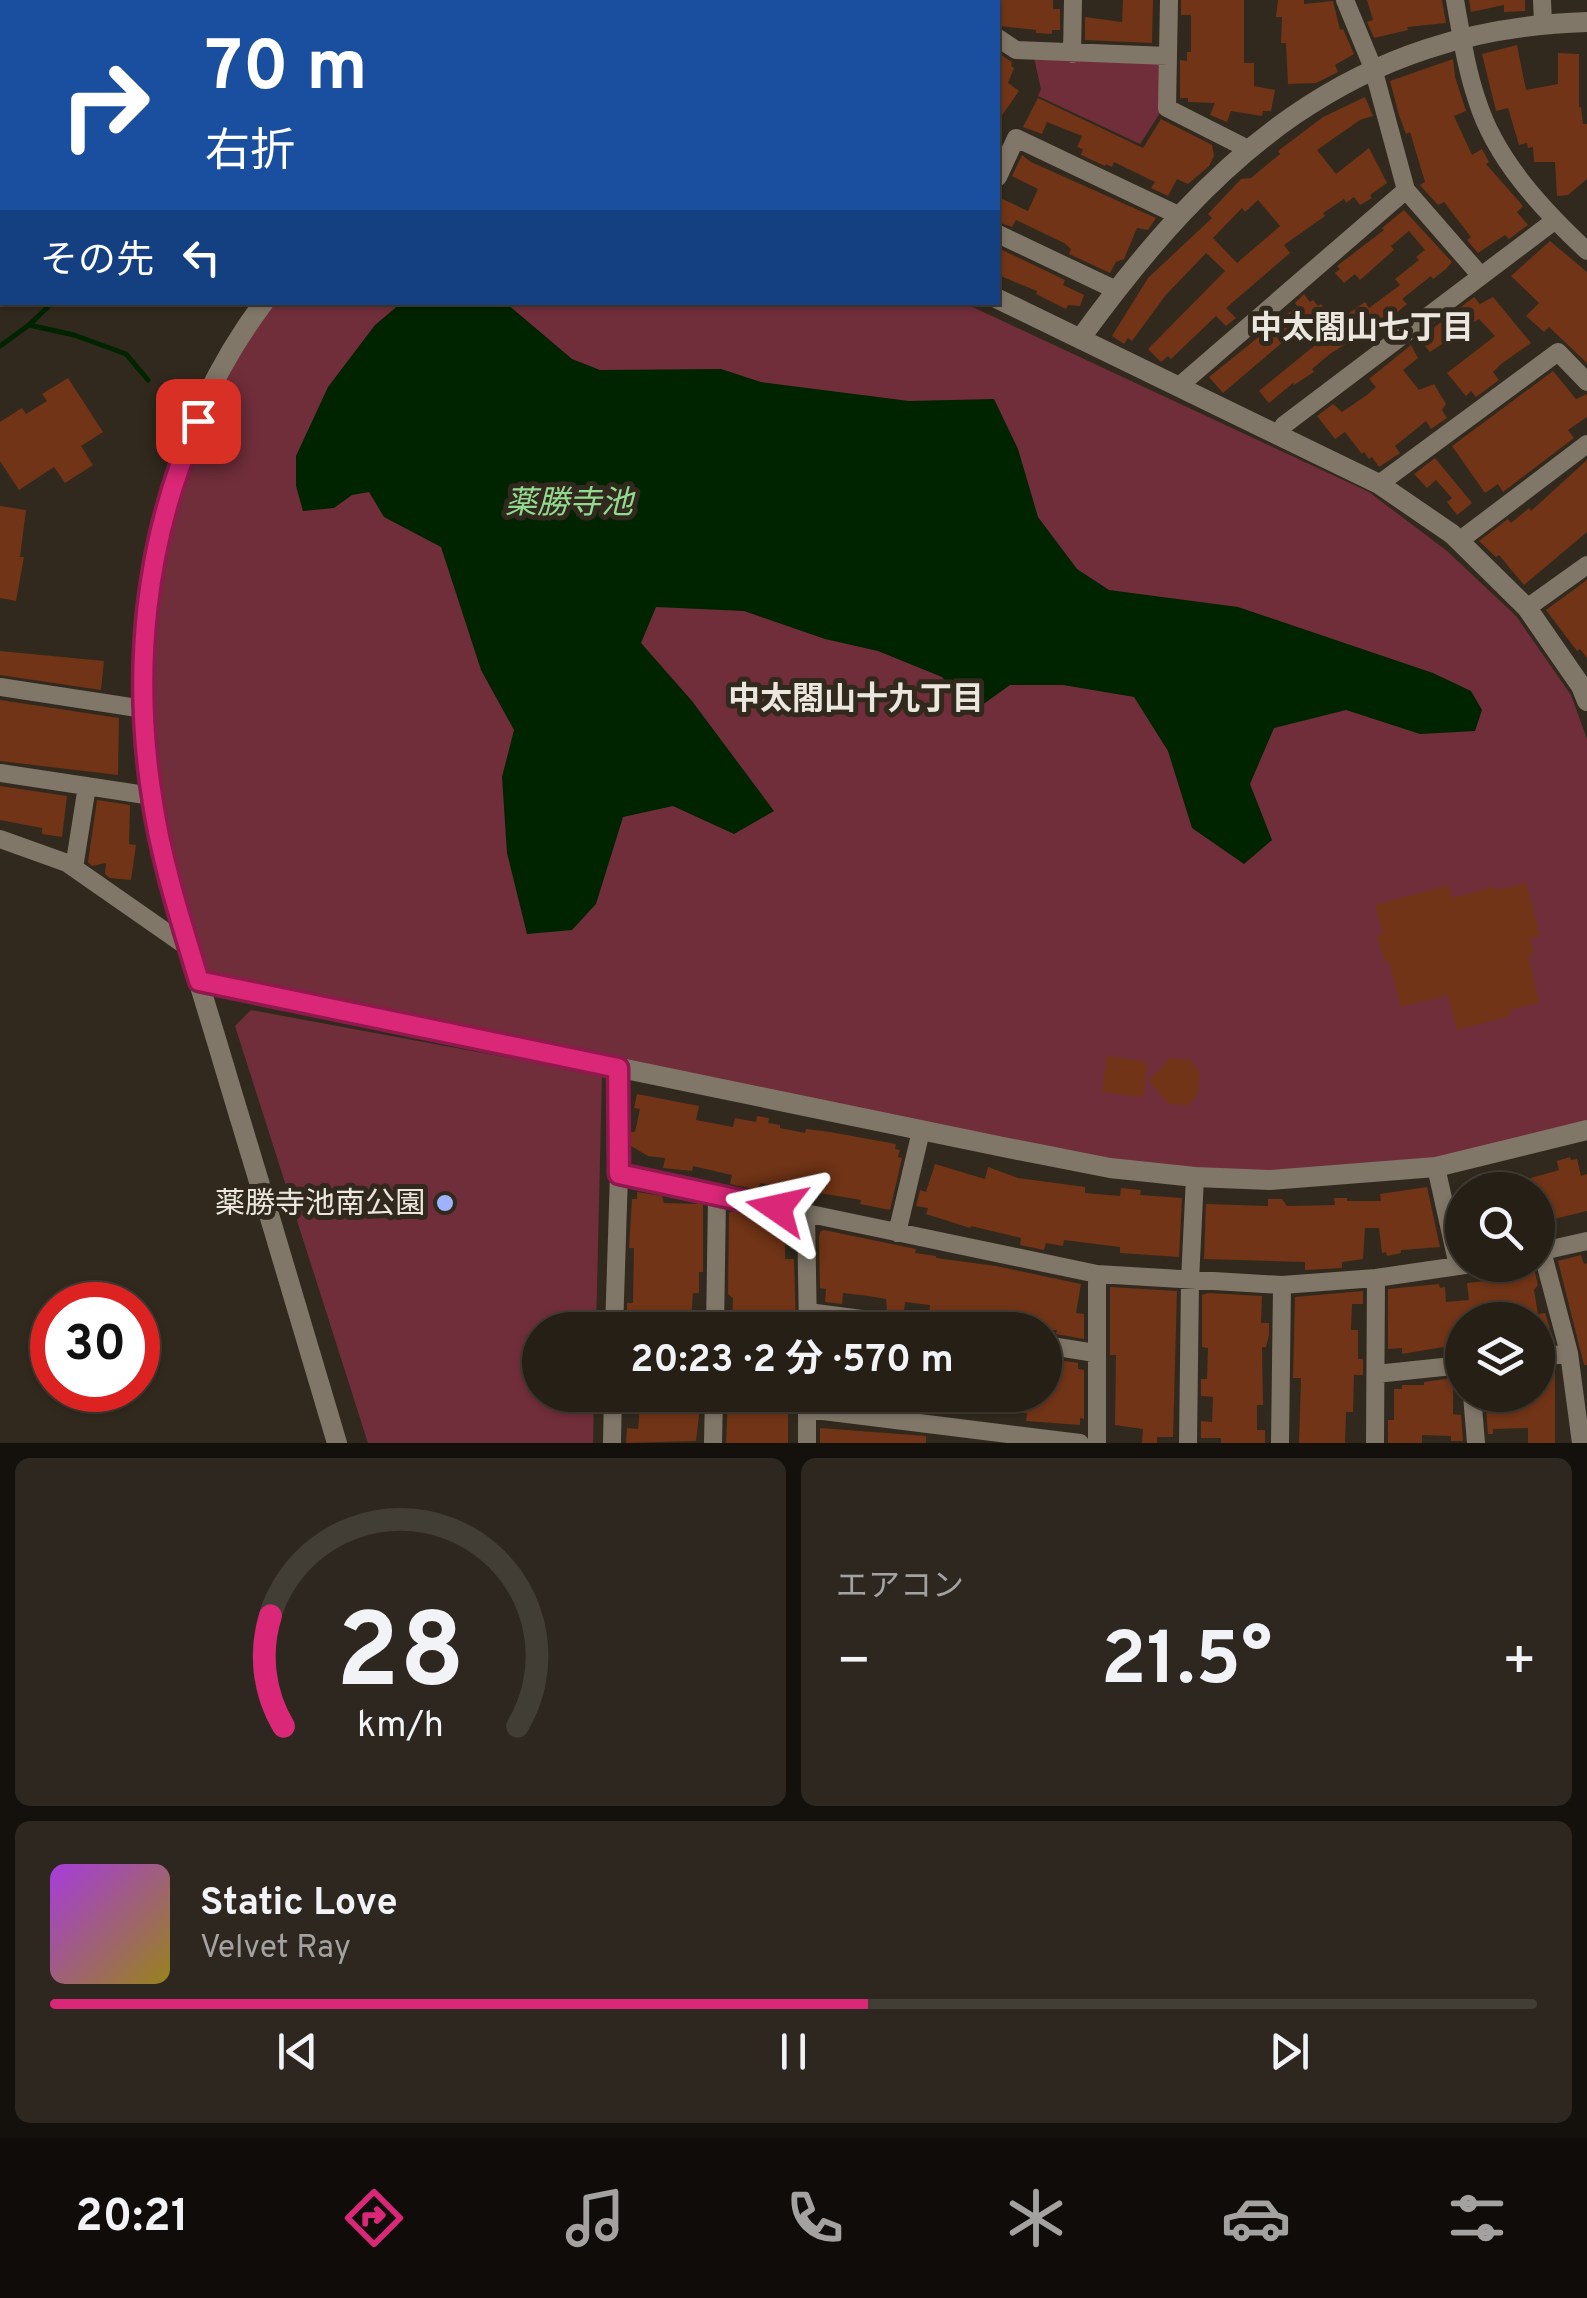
<!DOCTYPE html>
<html lang="ja">
<meta charset="utf-8">
<style>
body{margin:0;font-family:Overpass,"Noto Sans JP",sans-serif;background:#2d271f;color:#f1f3f6;height:100vh;display:flex;flex-direction:column;font-size:38px;white-space:nowrap}
*{box-sizing:border-box;margin:0}
p{font-size:32px;color:#a3a2a1}
.icon{flex:none;width:55px;height:55px;fill:none;stroke:currentColor;stroke-width:2;stroke-linecap:round;stroke-linejoin:round}
.map{position:relative;height:1443px;overflow:hidden}
.side{display:flex;flex-direction:column;gap:15px;padding:15px;background:#14110c;flex:1}
.side>*{flex:none}
.guide{position:absolute;left:0px;top:0px;width:1000px;height:305px;box-shadow:0 2px 8px #0004,0 0 0 2px #423d35;background:#1a4fa0;color:#fff;overflow:hidden}
.controls{position:absolute;left:1445px;top:1172px;display:grid;gap:20px}
.controls a{display:grid;place-items:center;width:110px;height:110px;border-radius:50%;background:#251f16;box-shadow:0 2px 8px #0004,0 0 0 2px #423d35;font-size:50px}
.speed{position:absolute;left:30px;top:1282px;display:flex;gap:20px;font-size:50px;font-weight:700;text-align:center}
.speed>*{display:grid;place-content:center;width:130px;height:130px;border-radius:50%;background:#251f16;box-shadow:0 2px 8px #0004,0 0 0 2px #423d35;line-height:1}
.speed .limit{border:15px solid #d22;background:#fff;color:#111}
.pin{position:absolute;display:grid;place-items:center;width:85px;height:85px;color:#fff;margin:-42px;border-radius:20px;box-shadow:0 5px 15px #0006}
.me{position:absolute;width:110px;margin:-55px;rotate:281deg;stroke-linejoin:round;filter:drop-shadow(0 0 8px #0008)}
.turn{display:flex;align-items:center;gap:35px;height:210px;padding:0 40px;font-size:45px}
.turn .icon{width:130px;height:130px;stroke-width:2.5}
.turn b{display:block;font-size:70px;line-height:85px}
.then{display:flex;align-items:center;height:95px;padding:0 40px;background:#0003;gap:20px;font-size:38px}
.big{font-size:75px;font-weight:700;line-height:1.1}
.side .tile{flex:1;display:flex;flex-direction:column;justify-content:center;gap:15px;min-width:0;padding:0 35px;border-radius:15px;background:#2d271f}
.side .dial{align-items:center;gap:0}
.dial svg{height:260px;overflow:visible;fill:none;stroke:#423d35;stroke-width:7;stroke-linecap:round;text-anchor:middle}
.dial text{fill:#f1f3f6;stroke:none}
.song{display:flex;align-items:center;gap:30px}
.cover{width:120px;height:120px;border-radius:15px;background:linear-gradient(135deg,hsl(280 70% 55%),hsl(50 70% 35%))}
.played{height:10px;border-radius:5px;background:linear-gradient(90deg,#db2777 55%,#423d35 55%)}
.keys{display:flex;justify-content:space-around;direction:ltr}
.heat{display:flex;justify-content:space-between;align-items:center;font-size:55px;direction:ltr}
.side .tiles{flex:1;display:grid;gap:15px;grid-template-columns:1fr 1fr}
.tile:last-child{grid-column:span 2}
.trip{position:absolute;left:522px;top:1312px;width:540px;height:100px;border-radius:50px;background:#251f16;box-shadow:0 2px 8px #0004,0 0 0 2px #423d35;font-weight:700;line-height:100px;text-align:center}
.tabs{display:flex;height:160px;justify-content:space-around;align-items:center;background:#0f0c09;color:#a3a2a1}
.tabs .icon{width:70px;height:70px}
.tabs .on{color:#db2777}
.tabs b{font-size:45px;color:#f1f3f6}
.map>svg:first-child{display:block}
.green{fill:#702e3a}
.water{fill:#002300}
.lines{fill:none;stroke-linecap:round;stroke-linejoin:round}
.stream{stroke:#002300;stroke-width:5}
.building{fill:#713416;fill-rule:evenodd}
.minor{stroke:#807769;stroke-width:18}
.tertiary{stroke:#807769;stroke-width:20}
.route-casing{stroke:#8e194d;stroke-width:25}
.route{stroke:#db2777;stroke-width:18}
.poi-dot{fill:#9fb3fd;stroke:#31291d;stroke-width:4}
.labels{text-anchor:middle;stroke-width:10;stroke-linejoin:round;paint-order:stroke}
.poi-label{font-size:30px;fill:#ebe6de;stroke:#31291d;text-anchor:end}
.neighbourhood-label{font-size:32px;font-weight:bold;fill:#ebe6de;stroke:#31291d}
.water-label{font-size:32px;font-style:italic;fill:#92da8f;stroke:#31291d}
</style>
<div class="map">
<svg width="1587" height="1443" viewBox="0 0 1587 1443">
<rect width="100%" height="100%" fill="#31291d"/>
<path class="green" d="M1034,58L1161,61L1160,113L1140,144L1038,96L1041,89Z
M272,303H964L1369,492L1447,551L1516,616L1571,695L1587,739V1129L1433,1167L1187,1179L201,982L155,813L145,671L161,535L211,403Z
M251,1010L602,1075L596,1330H540V1395H594L593,1443H368L235,1026Z"/>
<path class="water" d="M401,303H506L572,359L600,370L721,369L761,382L909,401L994,399L1018,449L1038,517L1077,569L1109,590L1238,607L1433,673L1471,691L1482,710L1475,731L1420,734L1346,710L1274,728L1250,784L1272,840L1244,864L1192,828L1168,751L1134,697L1063,685H1010L971,713L942,677L878,651L825,639L744,611L656,607L641,643L692,701L774,811L734,834L673,806L623,817L596,904L572,930L527,934L507,853L502,777L514,730L481,670L441,547L384,517L369,492L352,495L334,508L303,511L296,486V456L328,387L375,325Z"/>
<g class="lines">
<path class="stream" d="M177,0L178,2
M53,302L29,325L74,335L126,354L148,380
M0,346L29,325"/>
</g>
<path class="building" d="M999,0H1053V9H1060V30H1052V34L1036,33V30L999,26Z
M1123,0H1153L1152,43L1085,40V17L1122,22Z
M1181,0H1244V63H1254V86L1275,90L1271,111H1263L1262,116L1231,111L1227,122L1210,115L1215,103L1188,102V98H1180V60L1187,61V52H1191V15H1181Z
M1278,0H1304V4L1333,1L1340,30L1343,29L1354,54L1335,65L1338,72L1316,83L1288,84L1286,43H1281L1282,17H1276Z
M1367,0H1442L1446,23L1407,27L1408,30L1374,38L1367,22L1373,20Z
M1469,0H1504V3V0H1525V11L1504,12V5L1471,12Z
M1517,45L1526,90L1558,84V53L1579,54V107H1581L1583,124H1587V179L1568,195L1557,196L1555,162H1534L1533,147L1528,148L1527,143L1519,145L1508,108L1496,111L1482,54Z
M998,53L1012,62L1011,66L1014,68L1008,83L1019,91L998,121Z
M1453,59L1455,77L1466,111L1454,116L1472,155L1482,149L1489,162L1486,164L1523,206L1517,212L1528,225L1509,239L1505,235L1478,253L1467,240L1471,237L1444,202L1438,205L1420,185L1425,182L1410,132L1406,134L1399,115L1390,81Z
M1365,97L1373,116L1360,120L1317,150L1336,174L1369,148L1387,183L1370,195L1372,198L1360,205L1354,197L1346,203L1344,199L1323,213L1325,216L1284,245L1290,253L1226,308L1236,318L1226,326L1216,316L1171,359L1168,356L1161,362L1148,349L1225,271L1206,253L1165,296L1132,341L1128,338L1124,344L1112,336L1148,278L1212,218L1208,214L1241,179L1251,178L1280,154L1278,151L1323,117ZM1258,200L1280,226L1237,263L1213,238L1242,208L1245,212Z
M1038,98L1143,148L1161,119L1212,145L1214,156L1209,166L1188,184L1177,179L1168,196L1151,188L1155,182L1114,162L1112,167L1106,164L1105,166L1081,155L1083,149L1077,147L1082,136L1047,122L1042,134L1023,127Z
M1022,155L1031,162L1156,218L1148,230L1137,228L1124,259L1116,262L1110,273L1069,254L1071,249L1064,243L1016,220L1012,227L998,222V197L1028,211L1038,189L1012,176Z
M1404,210L1452,262L1446,269L1433,279L1431,276L1402,299L1407,304L1381,326L1359,341H1351L1331,353L1312,369L1314,372L1294,385L1293,383L1269,403L1259,391L1325,337L1311,318L1223,393L1209,377L1297,306L1295,303L1304,294L1310,302L1313,300L1318,306L1321,304L1335,323L1365,302L1369,308L1400,285L1395,279L1419,260L1416,257L1425,250L1409,231L1391,246L1394,250L1360,280L1355,274L1344,283L1335,273L1340,269L1337,266L1384,230L1382,228Z
M1550,241L1587,272V363L1549,327L1544,332L1526,316L1539,303L1511,276Z
M998,248L1065,280L1063,285L1084,295L1080,306L1068,305L1066,309L1036,294L1037,291L998,275Z
M1474,297L1480,304L1493,297L1531,343L1501,364L1493,372L1499,380L1476,397L1471,391L1466,396L1447,373L1495,336L1479,319L1430,352L1419,339Z
M1411,345L1418,358L1403,370L1419,390L1434,384L1446,404L1442,410L1447,418L1431,429L1426,421L1395,446L1400,453L1379,467L1372,457L1369,459L1364,452L1362,454L1345,432L1335,439L1317,416L1333,404L1342,412L1367,395L1376,387L1369,379Z
M1553,371L1576,399L1587,394V417L1568,430L1574,438L1503,492L1498,484L1485,493L1452,446Z
M68,378L103,432L81,446L93,465L65,483L54,467L19,490L0,461V422L22,408L26,414L47,401L42,394Z
M1435,458L1472,503L1457,515L1447,502L1452,498L1436,480L1427,488L1414,474Z
M1587,460V532L1524,585L1499,555L1496,557L1479,541L1508,519L1511,523L1529,508L1531,511Z
M0,506L26,510L20,557H24L16,601L0,598Z
M1587,580V658L1580,649L1577,651L1546,610Z
M0,651L104,661L101,690L0,675Z
M0,700L119,718L118,775L0,761Z
M0,786L67,796L62,837L42,834V828L0,820Z
M97,800L130,805L129,844L136,845L131,880L110,878L105,874L106,863L92,866L88,862Z
M1526,883L1540,936L1530,938L1534,954L1528,955L1539,1003L1510,1010V1016L1457,1030L1448,995L1401,1007L1389,961L1385,963L1377,935L1383,934L1375,905L1449,885L1452,898L1493,887L1496,890Z
M1107,1056L1147,1062L1143,1097L1102,1092Z
M1170,1058L1190,1060L1200,1073L1198,1094L1188,1105L1169,1104L1149,1081Z
M637,1094L699,1106L696,1120L733,1127L735,1118L756,1122L757,1116L769,1118L768,1123L780,1125V1128L805,1133L806,1129L830,1132L896,1144L895,1149L900,1150L898,1157L902,1158L890,1210L860,1204L861,1200L760,1183L758,1190L734,1185L730,1184L732,1175L693,1166L692,1171L663,1168L665,1158L648,1156L631,1146V1132H635L640,1109L634,1108Z
M1570,1157L1571,1160L1577,1159L1581,1176L1587,1174V1211L1546,1221L1541,1203L1538,1204V1190H1507L1506,1185L1559,1170L1557,1161Z
M935,1164L985,1179L988,1167L1018,1178L1085,1187V1193L1120,1196L1121,1188L1141,1190L1140,1195L1182,1198L1179,1257L1120,1253V1247L1064,1240L1063,1246L1046,1243L1044,1250L1020,1245L1021,1238L971,1226L970,1228L926,1214L928,1208L916,1206L920,1190L926,1192Z
M1427,1187L1440,1247L1401,1250V1253L1387,1256L1386,1252L1382,1253L1379,1228H1365L1363,1259L1342,1262V1268L1305,1270V1262L1204,1259L1206,1204L1268,1206V1199H1282L1287,1206L1335,1205L1334,1198H1347V1201H1381L1380,1194Z
M637,1192L662,1196L664,1203L703,1204V1272H699V1293H693L691,1321H686V1330H632L633,1320H627V1303H633L634,1248H629L632,1199H637Z
M736,1211L753,1215L752,1218L794,1223V1233H785V1259H794L796,1330H732L733,1298L728,1294L729,1212Z
M824,1230L916,1249L915,1253L936,1256V1258L996,1266L1081,1284L1076,1313L1084,1314V1339L1056,1334L1057,1330H1026V1324L1002,1320L929,1315L930,1305L905,1302L904,1311L887,1310L886,1299L869,1296L843,1293L842,1304L825,1302L826,1289L820,1288L819,1238L820,1232Z
M1581,1255L1584,1264L1587,1263V1365H1584L1558,1261Z
M1521,1267L1522,1271L1534,1268L1538,1285L1534,1290L1538,1314L1545,1313L1550,1328L1538,1329V1320H1462V1353L1448,1354L1443,1347L1402,1354V1348L1388,1349V1289L1439,1284L1440,1288L1445,1287L1446,1302L1469,1300L1467,1283L1504,1279L1503,1271Z
M1110,1287L1177,1291L1173,1437H1157V1443H1142L1143,1429L1115,1425L1116,1355H1110Z
M1363,1291V1304H1352L1351,1330H1358V1359H1363V1375H1354L1353,1412H1346L1345,1443H1299L1301,1378H1293L1295,1297Z
M1208,1293L1262,1296L1261,1323H1269V1335L1266,1347H1262L1263,1405H1257V1430H1265V1443H1221V1438H1201V1421L1212,1422L1213,1397L1201,1396V1379H1207L1208,1348L1202,1347V1295Z
M1045,1358L1078,1363V1369L1084,1370V1419L1080,1418V1425L1026,1421L1027,1413H1023L1025,1395L1045,1397Z
M1555,1367V1443H1528V1428L1493,1429V1434H1488L1486,1408H1499L1497,1395H1538V1369Z
M1453,1378V1414L1461,1415L1463,1441H1451V1436L1422,1435V1443H1388V1420H1394V1389H1402V1385H1424V1382Z
M641,1395L701,1397L696,1441L626,1443L627,1428L638,1429Z
M733,1395H784L788,1398V1443H726L728,1399H732Z
M820,1428L926,1436V1443H820Z"/>
<g class="lines">
<path class="minor" d="M960,0L962,2
M1169,0L1167,108L1248,149
M1345,0L1373,68L1406,190L1481,276
M1455,0C1461,33 1466,68 1477,100C1495,159 1543,210 1587,251
M1542,0L1543,23
M674,2L677,0
M819,2L822,0
M998,38L1016,50L1168,56
M1072,54L1073,0
M998,177L1016,138L1180,216
M998,234L1116,290
M1178,387L1406,190
M1278,434L1284,425L1554,221
M1379,484L1558,352L1587,382
M1459,541L1587,444
M1527,608L1587,565
M0,687L144,709
M0,773L152,796
M0,839L67,863L189,948
M74,868L87,786
M1436,1167L1458,1266
M619,1174L1097,1274L1282,1285L1376,1278L1465,1265
M806,1214L808,1330
M897,1233L921,1131
M1542,1251L1569,1353L1581,1443
M1538,1252L1587,1241
M1097,1274V1443
M808,1312L946,1330
M614,1330L619,1174L618,1069
M715,1330L717,1197
M1045,1345L1095,1353
M1538,1357L1569,1353
M1376,1374L1462,1365
M1472,1395L1476,1443
M807,1409L1080,1443
M612,1443L613,1395
M713,1443L714,1395
M807,1443V1395
M1188,1443L1190,1281L1195,1177
M1280,1443L1282,1285
M1375,1443L1376,1278"/>
<path class="tertiary" d="M144,0L146,2
M575,2L578,0
M998,299L1379,484L1452,534L1527,608L1581,686L1587,701
M264,302C159,443 120,637 153,808C171,900 202,990 228,1079C265,1200 301,1322 337,1443
M1080,339C1212,157 1351,29 1587,22
M199,981L1003,1147L1110,1168L1195,1177L1270,1180L1436,1167L1587,1130"/>
</g>
<g class="lines">
<defs>
<path id="route" d="M198,421C144,541 132,674 153,803C162,863 182,924 199,981L618,1068L619,1174L777,1208"/>
</defs>
<use href="#route" class="route-casing"/>
<use href="#route" class="route"/>
</g>
<circle class="poi-dot" cx="445" cy="1203" r="10"/>
<g class="labels">
<g class="poi-label">
<text x="425" y="1213">薬勝寺池南公園</text>
</g>
<g class="neighbourhood-label">
<text x="1362" y="338">中太閤山七丁目</text>
<text x="856" y="709">中太閤山十九丁目</text>
</g>
<g class="water-label">
<text x="569" y="513">薬勝寺池</text>
</g>
</g>
</svg>
<div class="controls">
<a><svg class="icon" aria-label="search" viewBox="0 0 24 24"><circle cx="10" cy="10" r="6"/><path d="M15 15l6 6"/></svg></a>
<a><svg class="icon" aria-label="layers" viewBox="0 0 24 24"><path d="M12 4l9 5-9 5-9-5zM3 14l9 5 9-5"/></svg></a>
</div>
<div class="speed"><div class="limit">30</div></div>
<div class="pin" style="left:198px;top:421px;background:#d93025"><svg class="icon" aria-label="arrive" viewBox="0 0 24 24"><path d="M6 21V4h12l-3 4 3 4H6"/></svg></div>
<svg class="me" style="left:777px;top:1208px" viewBox="-20 -20 40 40"><path d="M0-17L14 15 0 8-14 15z" fill="#db2777" stroke="#fff" stroke-width="4"/></svg>
<div class="trip">20:23 · 2 分 · 570 m</div>
<div class="guide">
<div class="turn"><svg class="icon" aria-label="right" viewBox="0 0 24 24"><path d="M7 20v-9h11M14 6l5 5-5 5"/></svg><div><b>70 m</b>右折</div></div>
<div class="then">その先<svg class="icon" aria-label="left" viewBox="0 0 24 24"><path d="M17 20v-9H6M10 6l-5 5 5 5"/></svg></div>
</div>
</div>
<section class="side">
<div class="tiles">
<div class="tile dial"><svg viewBox="0 0 100 80">
<path d="M14 69A42 42 0 1 1 86 69"/>
<path d="M14 69A42 42 0 0 1 10 35" stroke="#db2777"/>
<text x="50" y="56" font-size="32" font-weight="700">28</text>
<text x="50" y="72" font-size="11">km/h</text>
</svg></div>
<div class="tile"><p>エアコン</p>
<div class="heat"><a>−</a><b class="big">21.5°</b><a>+</a></div>
</div>
<div class="tile">
<div class="song"><i class="cover"></i><div><b>Static Love</b><p>Velvet Ray</p></div></div>
<div class="played"></div>
<div class="keys"><svg class="icon" aria-label="previous" viewBox="0 0 24 24"><path d="M18 5L8 12l10 7zM5 5v14"/></svg><svg class="icon" aria-label="pause" viewBox="0 0 24 24"><path d="M8 5v14M16 5v14"/></svg><svg class="icon" aria-label="next" viewBox="0 0 24 24"><path d="M6 5l10 7-10 7zM19 5v14"/></svg></div>
</div>
</div>
</section>
<nav class="tabs">
<b>20:21</b>
<svg class="icon on" aria-label="directions" viewBox="0 0 24 24"><path d="M12 3l9 9-9 9-9-9zM9 14v-3h6M13 9l2 2-2 2"/></svg>
<svg class="icon" aria-label="music" viewBox="0 0 24 24"><path d="M9 18V5l10-2v13"/><circle cx="6" cy="18" r="3"/><circle cx="16" cy="16" r="3"/></svg>
<svg class="icon" aria-label="phone" viewBox="0 0 24 24"><path d="M5 4h4l2 5-3 2q2 4 5 5l2-3 5 2v4C11 20 4 13 5 4z"/></svg>
<svg class="icon" aria-label="climate" viewBox="0 0 24 24"><path d="M12 3v18M4 7l16 10M4 17L20 7"/></svg>
<svg class="icon" aria-label="car" viewBox="0 0 24 24"><path d="M5 17H2v-5l4-1 3-4h7l3 4 3 1v5h-3M9 17h6M6 11h13"/><circle cx="7" cy="17" r="2"/><circle cx="17" cy="17" r="2"/></svg>
<svg class="icon" aria-label="filters" viewBox="0 0 24 24"><path d="M4 7h16M4 17h16"/><circle cx="9" cy="7" r="2"/><circle cx="15" cy="17" r="2"/></svg>
</nav>
